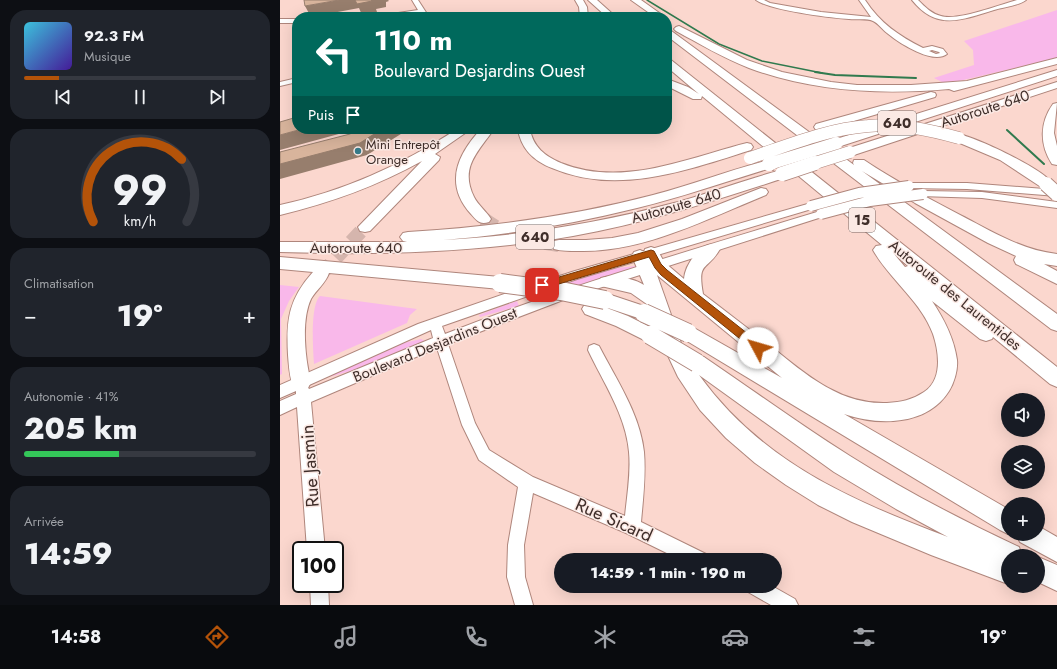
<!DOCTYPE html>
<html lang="fr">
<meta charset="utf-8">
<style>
body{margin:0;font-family:Jost,sans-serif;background:#20242c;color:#f1f3f6;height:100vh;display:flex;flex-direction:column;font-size:15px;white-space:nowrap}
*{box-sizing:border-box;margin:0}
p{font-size:13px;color:#9ea1a6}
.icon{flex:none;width:22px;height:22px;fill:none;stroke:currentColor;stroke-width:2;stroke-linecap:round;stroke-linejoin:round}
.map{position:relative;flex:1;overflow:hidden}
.sheet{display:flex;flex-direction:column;gap:10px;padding:10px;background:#0d0f14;width:280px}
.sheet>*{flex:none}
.banner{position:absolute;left:12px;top:12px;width:380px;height:122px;border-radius:16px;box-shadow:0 4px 16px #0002;background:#00695c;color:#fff;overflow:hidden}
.buttons{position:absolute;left:721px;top:393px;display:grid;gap:8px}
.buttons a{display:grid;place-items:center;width:44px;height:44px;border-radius:50%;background:#171b24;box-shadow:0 4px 16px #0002;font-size:20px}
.speed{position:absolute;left:12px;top:541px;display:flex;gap:8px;font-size:20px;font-weight:700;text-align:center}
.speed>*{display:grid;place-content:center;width:52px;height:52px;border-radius:50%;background:#171b24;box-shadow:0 4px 16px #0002;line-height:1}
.speed .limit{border:2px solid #111;border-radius:6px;background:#fff;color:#111}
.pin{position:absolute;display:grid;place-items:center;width:34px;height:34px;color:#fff;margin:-17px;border-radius:8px;box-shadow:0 2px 6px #0006}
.me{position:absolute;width:44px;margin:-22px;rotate:309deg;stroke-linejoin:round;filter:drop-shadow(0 0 3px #0008)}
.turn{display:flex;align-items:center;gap:14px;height:84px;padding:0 16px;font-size:18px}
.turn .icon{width:52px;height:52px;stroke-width:2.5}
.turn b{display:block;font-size:28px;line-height:34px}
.then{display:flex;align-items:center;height:38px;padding:0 16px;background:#0003;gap:8px;font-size:15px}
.big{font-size:30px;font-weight:800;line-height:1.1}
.sheet .widget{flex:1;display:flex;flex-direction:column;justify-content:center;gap:6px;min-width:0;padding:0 14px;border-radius:16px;background:#20242c}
.sheet .dial{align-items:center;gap:0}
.dial svg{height:104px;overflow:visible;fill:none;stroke:#363941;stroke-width:7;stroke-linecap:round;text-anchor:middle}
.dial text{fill:#f1f3f6;stroke:none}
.song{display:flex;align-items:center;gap:12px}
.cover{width:48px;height:48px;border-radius:6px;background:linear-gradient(135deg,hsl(190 70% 55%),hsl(260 70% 35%))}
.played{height:4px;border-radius:2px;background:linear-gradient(90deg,#b45309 15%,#363941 15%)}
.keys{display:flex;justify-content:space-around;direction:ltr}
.heat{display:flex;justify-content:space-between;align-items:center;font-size:22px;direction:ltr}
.charge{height:6px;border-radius:3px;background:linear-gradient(90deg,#34c759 41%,#363941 0)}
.trip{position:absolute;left:274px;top:553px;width:228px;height:40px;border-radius:20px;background:#171b24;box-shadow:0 4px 16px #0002;font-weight:800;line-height:40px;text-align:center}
.tab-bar{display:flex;height:64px;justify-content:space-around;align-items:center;background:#090b0e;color:#9ea1a6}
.tab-bar .icon{width:28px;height:28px}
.tab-bar .selected{color:#b45309}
.tab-bar b{font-size:18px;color:#f1f3f6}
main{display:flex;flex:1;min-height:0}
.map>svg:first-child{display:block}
.green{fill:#f9b8ea}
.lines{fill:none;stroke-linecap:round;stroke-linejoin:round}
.stream-far1{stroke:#307a4e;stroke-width:1.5}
.stream{stroke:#307a4e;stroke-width:2}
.highway-tunnel{stroke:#d5b5ad;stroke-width:14;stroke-dasharray:14 8;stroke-linecap:butt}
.minor-casing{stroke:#af867c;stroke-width:2}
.highway-casing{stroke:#af867c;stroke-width:2}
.minor{fill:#fff;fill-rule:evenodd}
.highway{fill:#fff;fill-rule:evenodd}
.minor-bridge-casing{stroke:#af867c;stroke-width:12;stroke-linecap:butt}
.highway-bridge-far2-casing{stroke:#af867c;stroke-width:13;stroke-linecap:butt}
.highway-bridge-far1-casing{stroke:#af867c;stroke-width:16;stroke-linecap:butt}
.highway-bridge-casing{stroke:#af867c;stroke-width:20;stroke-linecap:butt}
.minor-bridge{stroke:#fff;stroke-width:10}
.highway-bridge-far2{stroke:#fff;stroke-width:12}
.highway-bridge-far1{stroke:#fff;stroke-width:14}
.highway-bridge{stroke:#fff;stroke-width:18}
.shaded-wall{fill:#977e6d}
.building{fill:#d8b49c;stroke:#977e6d}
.route{fill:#b45309;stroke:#753606}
.poi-dot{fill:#367a89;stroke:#fbe9e4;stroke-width:1.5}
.labels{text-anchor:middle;stroke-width:3;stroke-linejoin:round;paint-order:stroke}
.far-poi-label{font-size:13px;fill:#3f2e2a;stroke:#fbe9e4;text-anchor:start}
.shield{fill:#fbe9e4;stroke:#776662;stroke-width:1}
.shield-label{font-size:14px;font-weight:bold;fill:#3f2e2a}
.street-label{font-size:15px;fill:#3f2e2a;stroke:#fbe9e4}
.near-street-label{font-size:18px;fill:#3f2e2a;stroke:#fbe9e4}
</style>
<main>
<section class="sheet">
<div class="widget">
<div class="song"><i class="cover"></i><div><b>92.3 FM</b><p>Musique</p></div></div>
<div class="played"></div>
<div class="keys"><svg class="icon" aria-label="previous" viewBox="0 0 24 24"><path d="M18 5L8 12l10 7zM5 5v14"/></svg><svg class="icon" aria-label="pause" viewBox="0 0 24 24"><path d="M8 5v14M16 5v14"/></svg><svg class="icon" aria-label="next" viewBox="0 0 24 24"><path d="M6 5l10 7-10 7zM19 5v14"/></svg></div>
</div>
<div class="widget dial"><svg viewBox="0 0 100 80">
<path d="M14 69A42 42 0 1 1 86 69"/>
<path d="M14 69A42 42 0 0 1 82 21" stroke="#b45309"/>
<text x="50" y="56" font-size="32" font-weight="700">99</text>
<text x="50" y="72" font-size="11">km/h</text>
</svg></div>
<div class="widget"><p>Climatisation</p>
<div class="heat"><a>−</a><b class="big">19°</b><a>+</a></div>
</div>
<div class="widget"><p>Autonomie · 41%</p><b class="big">205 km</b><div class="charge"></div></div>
<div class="widget"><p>Arrivée</p><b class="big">14:59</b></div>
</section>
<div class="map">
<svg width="777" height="605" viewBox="0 0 777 605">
<rect width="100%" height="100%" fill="#fbd7ce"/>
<path class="green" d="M777,10V58L679,81L664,83L654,78L694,65L693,50L684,41Z
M356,266L357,268L296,287L282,283L337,268Z
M0,285L19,287L9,301L1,319L2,374L0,375Z
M40,296L137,309L130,315L127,323L34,364C33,350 30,305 40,296Z
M237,301L239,306L200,317L199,315Z
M141,339L145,341L85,367L49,377V376L119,344Z"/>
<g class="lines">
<path class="stream-far1" d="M367,0L439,44L482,61L542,73"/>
<path class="stream" d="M535,72L555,75L636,78
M727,130L764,164"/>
<path class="highway-tunnel" d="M204,219C226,236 252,241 279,245
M41,274L85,227"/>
<defs>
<path id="minor" d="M132,0H138L149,17H143L141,13L117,17H102L105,15L138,10Z
M476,0H484L490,3L541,12L591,17L579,0H585C600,23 619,36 643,48L652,46L663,49L667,54C653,65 619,43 607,33C603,30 598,23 593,21C587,18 576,20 569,19C550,18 489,10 476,0ZM652,50L659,52L660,53L656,54L649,51Z
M632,0H638C645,7 652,14 661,16C678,21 719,5 737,0H746C738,6 724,7 714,10C681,20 657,31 632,0Z
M0,19H17V23H0Z
M17,78V82L0,86V82Z
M629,183H687L777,190V196L687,189L626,188L624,186Z
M643,191L702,192L777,202V208L702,198L640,196L638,194L640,192Z
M531,203L535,204L536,206L535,208L297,279L162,326L165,334C286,286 413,250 537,212H545L546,214L545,216L291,297L168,344L195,423L209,450L253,477L345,516C347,495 351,473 349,452C346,415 323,382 308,350L309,346L314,344L319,346C336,379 360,414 364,452C366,476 363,499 361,522L426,554L429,560H401L346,533L253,493L244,545L245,577L253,605H235L227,577L228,545L238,487L199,460L182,425L157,348L31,402L45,550H27L17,407L0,415V401L16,394V391L0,398V385L138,324L236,290L295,271ZM151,330L153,338L29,389L27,386Z
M30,584H48L49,605H31Z
M465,586H492L515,599L518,605H491L468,592Z"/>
<path id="highway" d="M295,0H303L307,7L308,17H300L299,7Z
M308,0H317L336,17H327Z
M351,0H361L385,17H375Z
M399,26L467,60L502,72L551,82L577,85H631L687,81L777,58V64L674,91L669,89C602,95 533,92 469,68C443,58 420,44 396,31L394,29L396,27Z
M387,29L390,30L574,165L573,163L574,160H584C615,181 648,198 682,216C713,232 742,250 777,254V266L764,264L777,271V284L736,264L734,260L736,256L708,243L635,203L582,171L777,314V331L771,329L387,36Z
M387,59L391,60L777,367V387L770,384L713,337L712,339L706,341L700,339L652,301C664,319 674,338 677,360C678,370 674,383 669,391C647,426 599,426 564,414L728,509V534L720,530L402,338L399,333L402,328L408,326L414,328L502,378L377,275L401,343L409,360L410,357L417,355L424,357C473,390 520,425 570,456C624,490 681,520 739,547L742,556H728V584L651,555L572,522L538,505L506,485L475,463L446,438L420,410L398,377L382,343L371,307L351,293L321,286L319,282L321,278C332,274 354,278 364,285L352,256L354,252L360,250L364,252L365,249L371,247L377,249L384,262L404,279C405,265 421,240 437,245L440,249C427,272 417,260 423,294C443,309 463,325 483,340C520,369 556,405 607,403C621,402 632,400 644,392C663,380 659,352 653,334C641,301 610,280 593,250L596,246L602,245L422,96L421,99H413L387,86V79L408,87L419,94L387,67ZM614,254L628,266L625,267ZM419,375L554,472L616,509L668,537C570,500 482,462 419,375Z
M777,70V76L561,146H553L551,143L553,140Z
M777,82V88L574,155H566L564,152L566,149Z
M651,92L655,93L656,95L655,97L540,131L536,130L534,127L536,124Z
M777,103L774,133L777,146V165L772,164C759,144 760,122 773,104Z
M177,129H191L155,154L160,157L159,160L90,231L85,232L80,231L78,227L142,161C97,186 50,203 0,215V205C64,191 122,165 177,129Z
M201,129H214C199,151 179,167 194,197C198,205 206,211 211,219L209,222C200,225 197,221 191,214C164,184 177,155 201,129Z
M238,129H250C253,147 265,156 281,163C343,188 407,158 467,143L471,144L473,147L471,150C408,170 337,196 272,168C254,161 241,149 238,129Z
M679,134C699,139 762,168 773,184L771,187L766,188L761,187L720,160L675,141L673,138L675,135Z
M489,160L494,161L495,164L494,167C448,181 403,197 357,208C293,224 228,235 163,240C241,236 319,223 394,203C430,193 466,179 502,170L507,171L509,174L507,177C437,200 366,223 293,236C196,253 98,255 0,252V242H127L123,241L120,237L123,233L128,232C211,227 293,216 373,195C412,185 450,170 489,160Z
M481,188L486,189L488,192L486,195C427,219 363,253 298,251C290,251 281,251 274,249L271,245L274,241L279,240H306L332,238L358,233L402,219Z
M0,257L220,277L226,279L228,283L226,287L220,289L49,273C46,283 36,290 31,299C21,320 25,359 31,382L28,388L21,391L14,388C9,377 9,366 8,355C6,319 9,299 33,272L0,269Z
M325,293L370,308L373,313L370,318L364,320L319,305L317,300L319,295Z
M311,302L348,316L376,330L379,335L376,340L370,342L364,340L336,326L305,314L302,309L305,304Z
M758,526L777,537V562L740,542L736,534H758Z
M758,557L777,565V591L758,582Z"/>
</defs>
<use href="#minor" class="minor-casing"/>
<use href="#highway" class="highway-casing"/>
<use href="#minor" class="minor"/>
<use href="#highway" class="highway"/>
<defs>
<path id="minor-bridge" d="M531,206L579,193L629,186
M541,214L590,201L643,194"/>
<path id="highway-bridge-far2" d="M470,158C509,145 547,129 588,126C619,123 650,130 679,138
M489,164L557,143
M532,164L570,152"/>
<path id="highway-bridge-far1" d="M489,164L491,163
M502,174L535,163
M766,184L777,194"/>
<path id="highway-bridge" d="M220,283L281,291L325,300
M364,313L408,333
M370,335L417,363"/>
</defs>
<use href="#minor-bridge" class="minor-bridge-casing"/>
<use href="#highway-bridge-far2" class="highway-bridge-far2-casing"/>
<use href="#highway-bridge-far1" class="highway-bridge-far1-casing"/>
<use href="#highway-bridge" class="highway-bridge-casing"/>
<use href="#minor-bridge" class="minor-bridge"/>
<use href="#highway-bridge-far2" class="highway-bridge-far2"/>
<use href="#highway-bridge-far1" class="highway-bridge-far1"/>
<use href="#highway-bridge" class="highway-bridge"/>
</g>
<path class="shaded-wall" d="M59,0H108L109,1L106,2V7L96,9L97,12L82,15L79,8L31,17L25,6Z
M22,129H77L0,150V135Z
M102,129H129L87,155L0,179V164Z"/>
<path class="building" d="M24,0H59L25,6Z
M75,0H91L92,1L77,4Z
M17,117V129H22L0,135V122Z
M78,129H102L80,143L0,164V152L70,134Z"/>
<path class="route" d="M371,250L374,251L381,264L387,270L482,345L483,348L482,351L478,352L475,351L381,275L375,268L369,257L262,289L257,285L262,282Z"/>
<circle class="poi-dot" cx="78" cy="151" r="4"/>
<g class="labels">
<g class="far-poi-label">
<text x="86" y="149">Mini Entrepôt<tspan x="86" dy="15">Orange</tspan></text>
</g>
<g class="shield">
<rect x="598" y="111" width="38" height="24" rx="3"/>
<rect x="569" y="208" width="26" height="24" rx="3"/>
<rect x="236" y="225" width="38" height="24" rx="3"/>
</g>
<g class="shield-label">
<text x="617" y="128">640</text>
<text x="582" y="225">15</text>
<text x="255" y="242">640</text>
</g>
<g class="street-label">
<text transform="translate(705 109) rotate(-18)" y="5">Autoroute 640</text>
<text transform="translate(396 206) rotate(-16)" y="5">Autoroute 640</text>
<text x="76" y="253">Autoroute 640</text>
<text transform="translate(675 295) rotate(39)" y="5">Autoroute des Laurentides</text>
<text transform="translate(155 345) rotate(-22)" y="5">Boulevard Desjardins Ouest</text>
</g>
<g class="near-street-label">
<text transform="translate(30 466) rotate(-94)" y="6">Rue Jasmin</text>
<text transform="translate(334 520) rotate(24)" y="6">Rue Sicard</text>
</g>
</g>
</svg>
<div class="buttons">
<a><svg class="icon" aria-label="sound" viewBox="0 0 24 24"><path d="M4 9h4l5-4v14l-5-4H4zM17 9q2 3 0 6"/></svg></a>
<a><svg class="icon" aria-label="layers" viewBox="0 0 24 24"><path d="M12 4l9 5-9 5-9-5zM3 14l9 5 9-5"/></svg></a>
<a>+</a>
<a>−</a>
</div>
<div class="speed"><div class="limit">100</div></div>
<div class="pin" style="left:262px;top:285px;background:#d93025"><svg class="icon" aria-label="arrive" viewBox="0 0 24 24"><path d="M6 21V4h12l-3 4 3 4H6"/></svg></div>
<svg class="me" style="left:478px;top:348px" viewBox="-20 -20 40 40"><circle r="19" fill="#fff"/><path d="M0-13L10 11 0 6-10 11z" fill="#b45309"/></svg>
<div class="trip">14:59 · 1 min · 190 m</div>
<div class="banner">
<div class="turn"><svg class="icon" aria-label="left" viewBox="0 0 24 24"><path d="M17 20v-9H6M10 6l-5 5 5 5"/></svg><div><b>110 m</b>Boulevard Desjardins Ouest</div></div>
<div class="then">Puis<svg class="icon" aria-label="arrive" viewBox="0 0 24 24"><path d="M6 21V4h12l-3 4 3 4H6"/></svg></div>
</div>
</div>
</main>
<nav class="tab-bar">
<b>14:58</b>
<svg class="icon selected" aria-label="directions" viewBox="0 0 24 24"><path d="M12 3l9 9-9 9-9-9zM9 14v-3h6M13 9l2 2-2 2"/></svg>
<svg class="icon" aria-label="music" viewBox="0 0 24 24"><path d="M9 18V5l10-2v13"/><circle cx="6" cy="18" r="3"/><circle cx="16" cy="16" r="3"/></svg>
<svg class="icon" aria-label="phone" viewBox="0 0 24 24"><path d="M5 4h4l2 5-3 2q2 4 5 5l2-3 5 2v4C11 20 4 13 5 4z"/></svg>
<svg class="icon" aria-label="climate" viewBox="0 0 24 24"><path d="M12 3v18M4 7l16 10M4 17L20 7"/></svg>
<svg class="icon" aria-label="car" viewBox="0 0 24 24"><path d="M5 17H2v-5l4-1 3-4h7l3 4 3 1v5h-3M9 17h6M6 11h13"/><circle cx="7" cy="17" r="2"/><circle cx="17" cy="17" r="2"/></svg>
<svg class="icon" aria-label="filters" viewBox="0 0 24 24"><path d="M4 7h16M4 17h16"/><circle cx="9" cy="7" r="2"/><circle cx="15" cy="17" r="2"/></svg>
<b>19°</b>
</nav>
